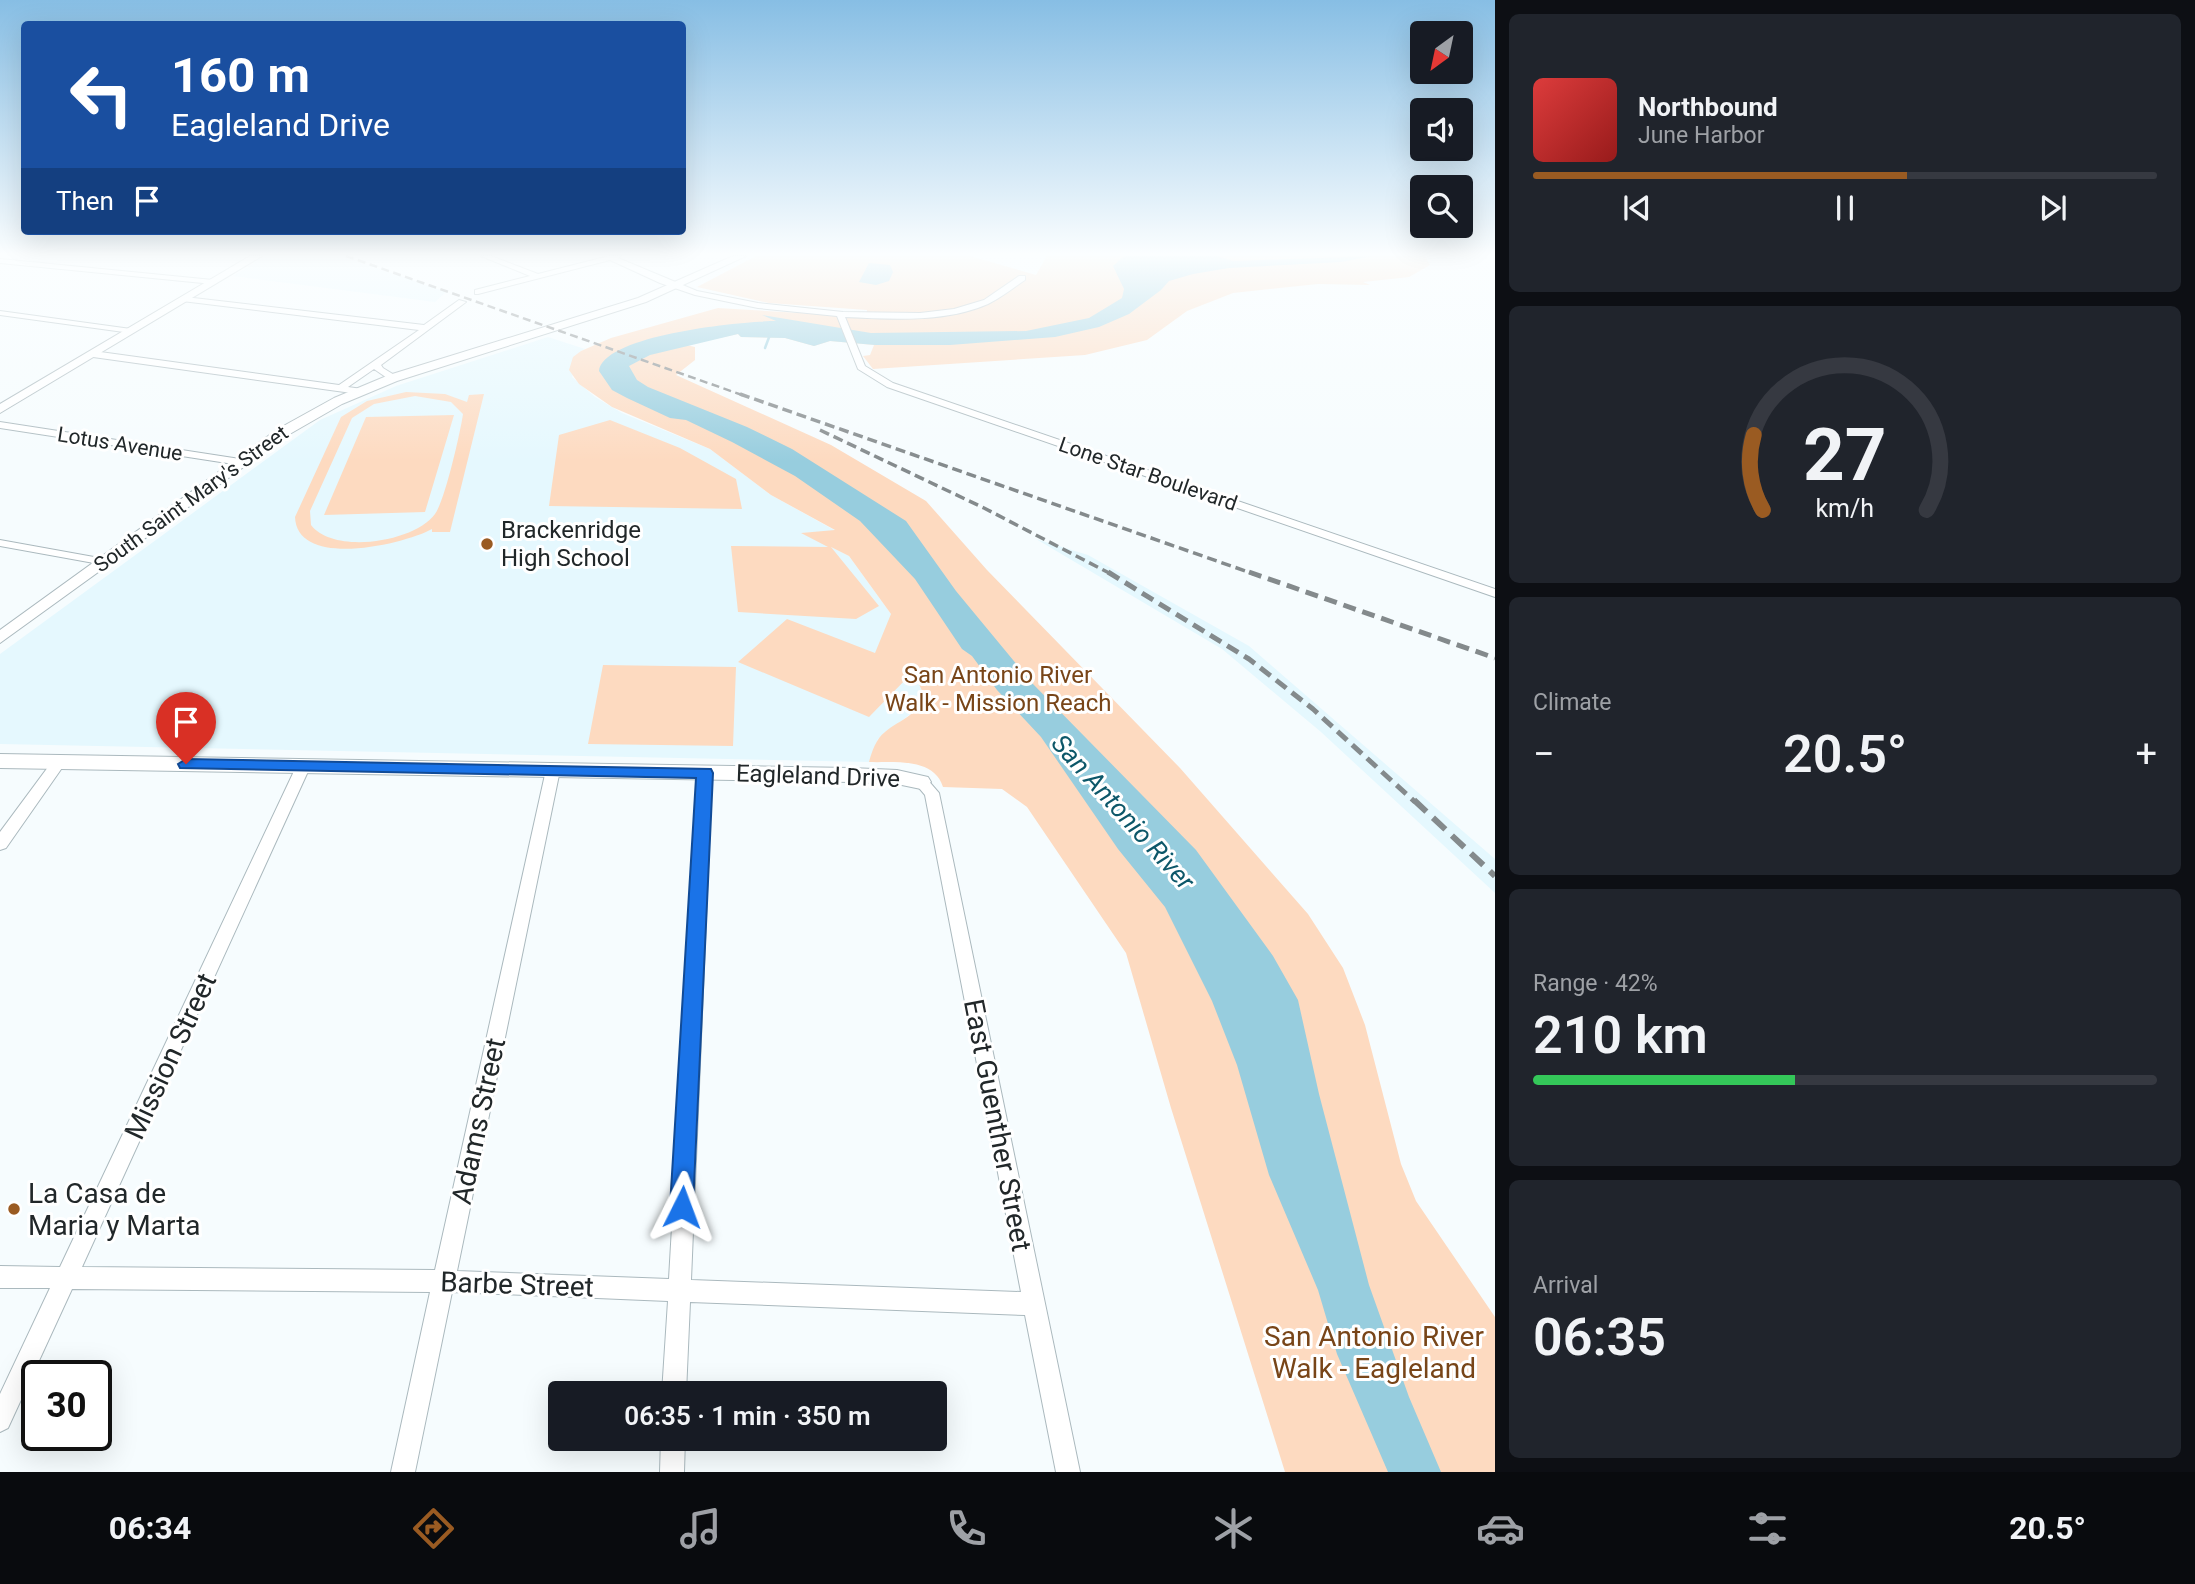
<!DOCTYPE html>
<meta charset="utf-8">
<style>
body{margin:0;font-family:Roboto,sans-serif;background:#20242c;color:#f1f3f6;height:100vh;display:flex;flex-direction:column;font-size:26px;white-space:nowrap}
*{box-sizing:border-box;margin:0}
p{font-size:23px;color:#9ea1a6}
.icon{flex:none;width:38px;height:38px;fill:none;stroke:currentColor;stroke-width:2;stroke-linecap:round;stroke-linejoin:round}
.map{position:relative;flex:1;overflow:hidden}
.panel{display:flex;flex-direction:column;gap:14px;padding:14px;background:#0d0f14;width:700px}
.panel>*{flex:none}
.hud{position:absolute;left:21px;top:21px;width:665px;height:214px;border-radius:7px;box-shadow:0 7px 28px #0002;background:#1a4fa0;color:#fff;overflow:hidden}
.needle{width:46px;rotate:213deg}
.buttons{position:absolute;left:1410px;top:21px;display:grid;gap:14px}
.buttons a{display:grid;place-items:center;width:63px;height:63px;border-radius:7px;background:#171b24;box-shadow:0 7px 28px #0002;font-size:35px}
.speed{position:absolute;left:21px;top:1360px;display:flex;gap:14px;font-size:35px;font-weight:700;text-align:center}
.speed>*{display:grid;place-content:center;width:91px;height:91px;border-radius:50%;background:#171b24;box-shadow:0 7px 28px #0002;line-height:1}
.speed .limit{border:4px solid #111;border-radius:10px;background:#fff;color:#111}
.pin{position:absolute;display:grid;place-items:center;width:60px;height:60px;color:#fff;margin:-72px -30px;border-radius:50% 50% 50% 0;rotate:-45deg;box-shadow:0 0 7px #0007}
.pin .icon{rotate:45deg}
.me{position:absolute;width:77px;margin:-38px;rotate:3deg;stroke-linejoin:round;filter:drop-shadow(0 0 5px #0008)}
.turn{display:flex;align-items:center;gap:24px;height:147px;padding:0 35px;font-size:32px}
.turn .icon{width:91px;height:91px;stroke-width:2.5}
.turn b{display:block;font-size:49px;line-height:60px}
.then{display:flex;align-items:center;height:66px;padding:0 35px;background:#0003;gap:14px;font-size:26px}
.big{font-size:52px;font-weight:600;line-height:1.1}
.panel .card{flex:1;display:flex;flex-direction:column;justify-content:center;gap:10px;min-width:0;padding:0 24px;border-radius:10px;background:#20242c}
.panel .dial{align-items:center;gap:0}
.dial svg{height:182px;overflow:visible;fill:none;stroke:#363941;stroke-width:7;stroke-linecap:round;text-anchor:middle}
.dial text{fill:#f1f3f6;stroke:none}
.song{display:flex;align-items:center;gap:21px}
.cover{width:84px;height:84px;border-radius:10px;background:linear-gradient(135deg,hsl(0 70% 55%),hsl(0 70% 35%))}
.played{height:7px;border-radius:4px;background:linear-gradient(90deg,#9a5b22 60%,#363941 60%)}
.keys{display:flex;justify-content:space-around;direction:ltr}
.heat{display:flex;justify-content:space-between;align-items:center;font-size:38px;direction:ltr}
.charge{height:10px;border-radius:5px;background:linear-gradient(90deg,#34c759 42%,#363941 0)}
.trip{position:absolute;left:548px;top:1381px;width:399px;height:70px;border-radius:7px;background:#171b24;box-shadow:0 7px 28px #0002;font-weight:600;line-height:70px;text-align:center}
.dock{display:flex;height:112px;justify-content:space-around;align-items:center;background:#090b0e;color:#9ea1a6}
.dock .icon{width:49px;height:49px}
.dock .on{color:#9a5b22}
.dock b{font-size:32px;color:#f1f3f6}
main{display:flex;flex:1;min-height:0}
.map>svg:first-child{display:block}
.built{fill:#e5f8fe}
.green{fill:#fddac0;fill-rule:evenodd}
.water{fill:#97cdde}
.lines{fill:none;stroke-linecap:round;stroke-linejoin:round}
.stream{stroke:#97cdde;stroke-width:2.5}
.street-casing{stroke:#abb9be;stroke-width:2}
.secondary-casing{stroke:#abb9be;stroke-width:2}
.street{fill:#fff;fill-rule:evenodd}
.secondary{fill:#fff;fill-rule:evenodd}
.rail-far3{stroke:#848a8c;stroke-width:2.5;stroke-dasharray:8 4.5;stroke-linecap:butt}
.rail-far2{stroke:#848a8c;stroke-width:3.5;stroke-dasharray:10 5;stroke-linecap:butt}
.rail-far1{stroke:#848a8c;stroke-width:5;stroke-dasharray:13 7;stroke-linecap:butt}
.rail{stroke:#848a8c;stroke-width:6;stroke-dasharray:17 9;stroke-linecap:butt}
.route{fill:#1a73e8;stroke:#114b97;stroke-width:2}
.poi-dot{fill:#9a5b22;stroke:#fff;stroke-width:2.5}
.labels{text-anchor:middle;stroke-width:6;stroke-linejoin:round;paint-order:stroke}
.far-street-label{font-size:21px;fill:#212729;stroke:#fff}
.poi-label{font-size:24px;fill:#212729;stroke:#fff;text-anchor:start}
.park-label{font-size:24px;fill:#784518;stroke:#fff}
.street-label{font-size:24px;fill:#212729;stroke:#fff}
.water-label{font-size:26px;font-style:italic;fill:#0c5769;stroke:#fff}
.near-street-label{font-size:28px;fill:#212729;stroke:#fff}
.near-poi-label{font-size:28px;fill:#212729;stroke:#fff;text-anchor:start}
.near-park-label{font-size:28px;fill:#784518;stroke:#fff}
</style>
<main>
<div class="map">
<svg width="1495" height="1472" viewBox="0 0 1495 1472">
<rect width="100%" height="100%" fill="#f6fcfe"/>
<path class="built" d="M265,256H342L446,292L435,302L233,276Z
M548,337L585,349L581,351L572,377L595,397L622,413L710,449L771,495L836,531L803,533L849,556L891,614L908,676L919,684L922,691L913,712L878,739L869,762L0,744V654L320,420L396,386Z
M1036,539L1088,555L1249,646L1495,859V893L1321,732L1222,649Z"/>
<path class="green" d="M756,256H970L1036,275L1047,256H1425L1430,265L1409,277L1363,282L1370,285L1318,284L1233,293L1187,311L1147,340L1085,355L873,369L863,356L870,355L874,345L830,341L814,346L785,338L741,337L738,334L686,345L695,347V360L676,375L831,445L926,501L987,570L1180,768L1308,914L1343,968L1365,1025L1401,1164L1416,1201L1495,1317V1472H1285L1171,1108L1126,953L1027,807L1002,789L943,787C934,757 893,763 869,762C872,751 876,739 885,732C900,719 923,714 922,691L919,684L908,677L869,717L738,662L787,619L875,653L891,614L849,556L831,547L879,606L856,619L738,612L731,546L828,547L801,533L835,530L771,495L710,449L612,407L579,384L569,370L573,357L581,351L611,338L718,308L867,317V310L769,303L697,287Z
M406,392L445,394L467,402L469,395L484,394L450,532H432V529C405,544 297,570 295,517L341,417L367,401ZM415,396L451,402L463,414C460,434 445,500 435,514C415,542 334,555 311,525L310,511L352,418L374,404Z
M454,415L425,512L324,515L366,417Z
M610,420L680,448L736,479L742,509L549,506L559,435Z
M603,665L736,667L733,746L588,744Z"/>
<path class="water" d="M1124,256H1218L1233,261L1372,256L1341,262L1229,268L1193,274L1169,281L1161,290L1129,314L1099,327L1055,337L950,345H875L830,341L814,346L785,338L741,337L738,334L650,355L629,366L637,380L648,387L747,427L792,449L906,521L956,591L1032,683L1196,850L1273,956L1298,1000L1319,1094L1369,1285L1409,1397L1441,1472H1388L1337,1354L1318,1290L1269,1175L1237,1065L1212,1001L1165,907L1118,849L1041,737L997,690L972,656L962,649L915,579L860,521L795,476L732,442L686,420L670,418L627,398L612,390L599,371C603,334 746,321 776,321L762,315L871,333L1026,331L1089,318L1122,298L1124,289L1113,266Z
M869,263L890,265L893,272L889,281L876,285L859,282Z"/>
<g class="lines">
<path class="stream" d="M765,348L771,332"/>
<defs>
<path id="street" d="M481,256H491L538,274L609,256H621L618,258L697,291L758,303L843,312L920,313L954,309L984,300L1019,276H1025V280C1013,288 1001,298 988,304C945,323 891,319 845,317L865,366L893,383L1495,589V597L887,387L858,369L837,316L758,308L695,295L660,283L610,260L478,294H475V290L530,276Z
M0,259L213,280L217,282L213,284L0,263Z
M185,297L424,325L459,300L466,302L381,365L383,368L396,376V380H390L374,369L348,387L362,389V393L359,394L93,357L89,354L93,351L339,385L419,330L182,301V297Z
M0,311L131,329L135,331L131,333L0,315Z
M0,422L240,459L245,462L240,465L0,428Z
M0,540L105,559L111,562L105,565L0,546Z
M59,757L66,762L64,765L6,848L0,850V832L54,759Z
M303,762L310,767L82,1267L435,1270L546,770L553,765L560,770L457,1271L669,1279L698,773L705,768L712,773L691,1280L1021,1292L925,795L914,782L921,777L926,778L939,793L1080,1472H1056L1025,1315L690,1302L686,1393H662L668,1301L452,1292L415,1472H391L430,1292L72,1289L8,1428L0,1432V1394L50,1288H0V1266L60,1267L296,767Z
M661,1438H685L684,1472H660Z"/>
<path id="secondary" d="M250,256H262L0,413V404Z
M733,256H746L646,302L397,381L342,404L288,435L0,643V630L278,429L334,398L389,375L638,298Z
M0,754L851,768L897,770L928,777L931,782L921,789L897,784L851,782L0,768Z"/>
</defs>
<use href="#street" class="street-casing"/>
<use href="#secondary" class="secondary-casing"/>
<use href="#street" class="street"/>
<use href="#secondary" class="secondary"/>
<path class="rail-far3" d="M346,256L745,396"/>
<path class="rail-far2" d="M740,394L1254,574
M820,430L984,508L1111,574"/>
<path class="rail-far1" d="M1108,572L1249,659L1313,709L1415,802
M1249,572L1495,658"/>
<path class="rail" d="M1414,800L1495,876"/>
</g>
<linearGradient id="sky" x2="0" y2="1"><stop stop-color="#87bee4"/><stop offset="0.55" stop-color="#fbfeff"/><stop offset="1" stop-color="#fbfeff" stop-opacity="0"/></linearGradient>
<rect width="1495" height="462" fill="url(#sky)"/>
<path class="route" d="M186,759L711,769L713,773L693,1207L690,1215L682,1218L673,1215L670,1207L696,778L180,768L178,764Z"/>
<g class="poi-dot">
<circle cx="487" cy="544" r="7"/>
<circle cx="14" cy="1209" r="7"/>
</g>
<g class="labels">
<g class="far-street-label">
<text transform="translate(120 444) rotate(9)" y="7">Lotus Avenue</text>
<text transform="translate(1148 474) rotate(19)" y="7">Lone Star Boulevard</text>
<text transform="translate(191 499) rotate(-36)" y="7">South Saint Mary's Street</text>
</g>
<g class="poi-label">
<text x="501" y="538">Brackenridge<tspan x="501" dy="28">High School</tspan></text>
</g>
<g class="park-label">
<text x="998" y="683">San Antonio River<tspan x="998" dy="28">Walk - Mission Reach</tspan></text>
</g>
<g class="street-label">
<text transform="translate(818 776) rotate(2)" y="8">Eagleland Drive</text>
</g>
<g class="water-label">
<text transform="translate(1123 812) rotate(48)" y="9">San Antonio River</text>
</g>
<g class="near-street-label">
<text transform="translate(170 1056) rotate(-65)" y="10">Mission Street</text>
<text transform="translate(478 1121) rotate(-78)" y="10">Adams Street</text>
<text transform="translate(998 1125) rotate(79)" y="10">East Guenther Street</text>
<text transform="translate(517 1284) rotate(2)" y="10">Barbe Street</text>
</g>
<g class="near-poi-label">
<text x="28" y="1203">La Casa de<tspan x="28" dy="32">Maria y Marta</tspan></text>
</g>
<g class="near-park-label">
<text x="1374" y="1346">San Antonio River<tspan x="1374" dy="32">Walk - Eagleland</tspan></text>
</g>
</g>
</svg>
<div class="buttons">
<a><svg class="needle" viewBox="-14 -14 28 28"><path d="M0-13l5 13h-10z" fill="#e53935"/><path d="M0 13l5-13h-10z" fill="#9ea1a6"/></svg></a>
<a><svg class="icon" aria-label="sound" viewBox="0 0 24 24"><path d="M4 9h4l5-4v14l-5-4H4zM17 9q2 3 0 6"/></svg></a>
<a><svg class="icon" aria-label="search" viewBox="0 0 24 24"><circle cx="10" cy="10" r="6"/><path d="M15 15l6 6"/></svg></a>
</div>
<div class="speed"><div class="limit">30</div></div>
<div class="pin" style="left:186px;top:764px;background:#d93025"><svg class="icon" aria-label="arrive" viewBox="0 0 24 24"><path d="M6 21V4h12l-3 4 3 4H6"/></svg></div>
<svg class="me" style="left:682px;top:1207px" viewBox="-20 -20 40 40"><path d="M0-17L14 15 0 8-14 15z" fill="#1a73e8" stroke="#fff" stroke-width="4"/></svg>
<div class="trip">06:35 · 1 min · 350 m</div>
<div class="hud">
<div class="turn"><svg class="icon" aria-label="left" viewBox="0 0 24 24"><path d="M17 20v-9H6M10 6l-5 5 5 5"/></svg><div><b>160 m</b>Eagleland Drive</div></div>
<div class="then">Then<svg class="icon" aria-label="arrive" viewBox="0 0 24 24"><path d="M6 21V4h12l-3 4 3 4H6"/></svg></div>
</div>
</div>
<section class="panel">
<div class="card">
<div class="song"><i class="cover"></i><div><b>Northbound</b><p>June Harbor</p></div></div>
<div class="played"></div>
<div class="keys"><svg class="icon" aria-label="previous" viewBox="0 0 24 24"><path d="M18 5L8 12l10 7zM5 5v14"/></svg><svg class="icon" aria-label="pause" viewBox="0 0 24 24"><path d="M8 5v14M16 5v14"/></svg><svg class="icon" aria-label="next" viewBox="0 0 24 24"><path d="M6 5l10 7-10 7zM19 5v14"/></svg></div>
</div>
<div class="card dial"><svg viewBox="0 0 100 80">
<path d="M14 69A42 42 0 1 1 86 69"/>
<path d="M14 69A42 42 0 0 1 10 36" stroke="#9a5b22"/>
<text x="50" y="56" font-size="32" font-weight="700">27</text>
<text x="50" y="72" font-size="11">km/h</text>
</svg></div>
<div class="card"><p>Climate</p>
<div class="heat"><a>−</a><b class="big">20.5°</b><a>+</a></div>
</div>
<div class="card"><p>Range · 42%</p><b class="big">210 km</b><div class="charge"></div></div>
<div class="card"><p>Arrival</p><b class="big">06:35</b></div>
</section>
</main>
<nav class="dock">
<b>06:34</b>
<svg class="icon on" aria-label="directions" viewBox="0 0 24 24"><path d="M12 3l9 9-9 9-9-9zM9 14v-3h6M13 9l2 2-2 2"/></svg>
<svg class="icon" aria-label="music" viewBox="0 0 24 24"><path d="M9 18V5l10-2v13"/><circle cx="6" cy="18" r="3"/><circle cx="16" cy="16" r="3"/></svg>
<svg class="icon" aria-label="phone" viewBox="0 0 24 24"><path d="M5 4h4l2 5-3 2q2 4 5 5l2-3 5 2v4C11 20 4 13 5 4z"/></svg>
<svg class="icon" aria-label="climate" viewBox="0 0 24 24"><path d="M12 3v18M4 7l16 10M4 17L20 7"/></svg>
<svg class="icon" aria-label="car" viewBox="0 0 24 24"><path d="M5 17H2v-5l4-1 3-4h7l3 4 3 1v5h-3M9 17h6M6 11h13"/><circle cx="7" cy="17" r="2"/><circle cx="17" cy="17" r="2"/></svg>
<svg class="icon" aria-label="filters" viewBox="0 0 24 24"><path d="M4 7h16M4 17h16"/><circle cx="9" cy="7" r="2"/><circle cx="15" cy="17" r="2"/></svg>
<b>20.5°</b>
</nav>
